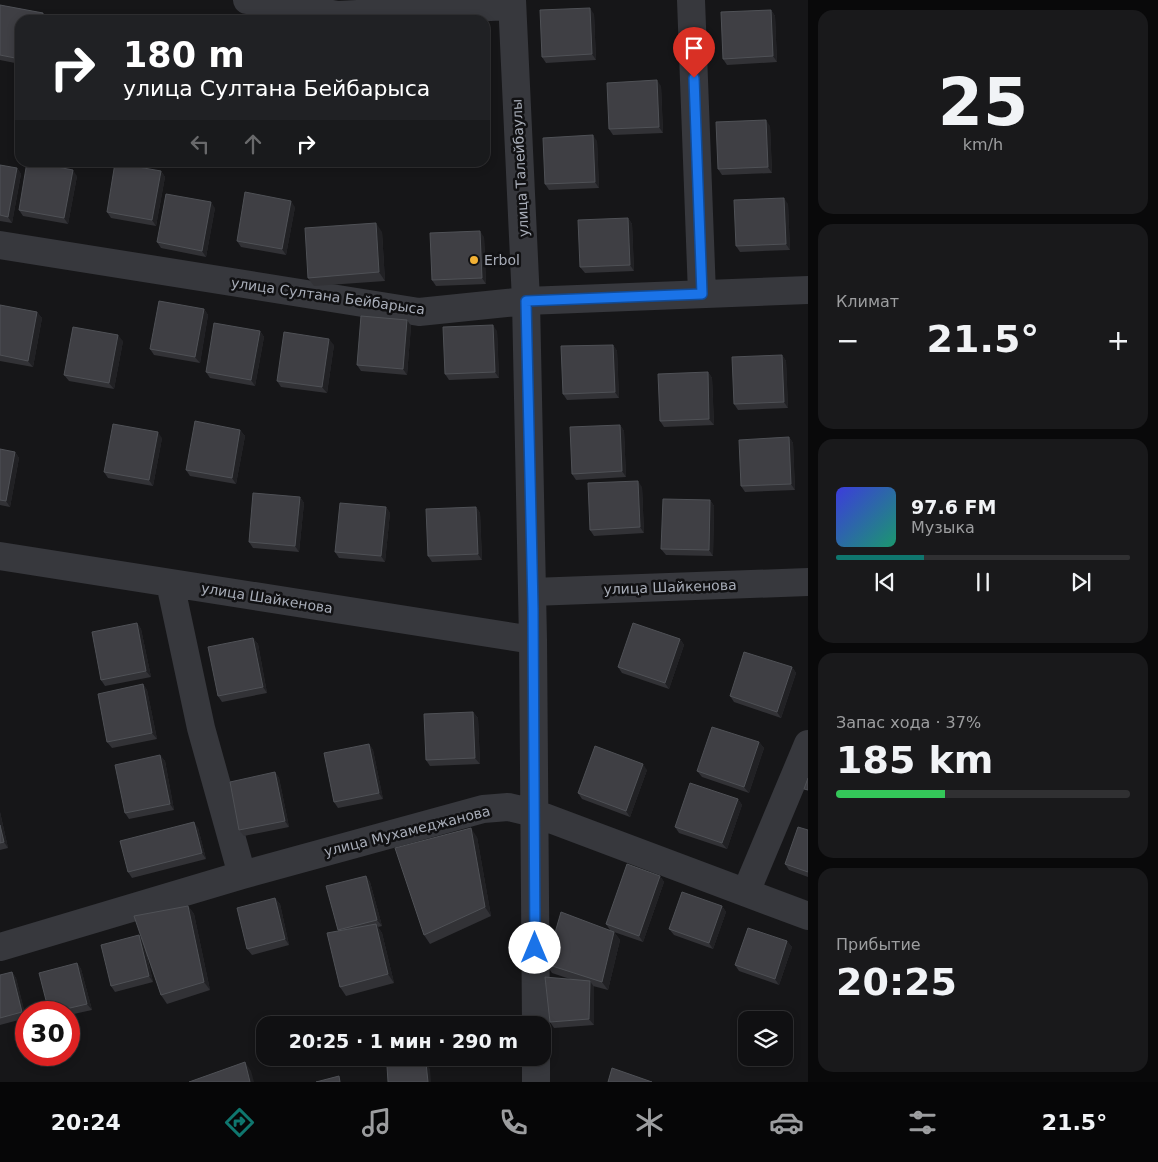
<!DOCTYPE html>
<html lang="ru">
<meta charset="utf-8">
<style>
body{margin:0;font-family:"DejaVu Sans",sans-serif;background:#19191b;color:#f1f3f6;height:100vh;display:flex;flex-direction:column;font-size:19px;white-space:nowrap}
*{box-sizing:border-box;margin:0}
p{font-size:16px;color:#9c9d9f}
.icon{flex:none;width:28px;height:28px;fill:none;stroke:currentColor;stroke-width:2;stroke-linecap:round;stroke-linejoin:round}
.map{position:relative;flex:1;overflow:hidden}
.details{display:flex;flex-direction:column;gap:10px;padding:10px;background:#09090a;width:350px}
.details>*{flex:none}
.top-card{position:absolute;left:15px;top:15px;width:475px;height:152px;border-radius:15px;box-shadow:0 2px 8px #0003,0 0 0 1px #303032;background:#202124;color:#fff;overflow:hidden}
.buttons{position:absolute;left:738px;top:1011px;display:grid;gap:10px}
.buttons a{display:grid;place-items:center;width:55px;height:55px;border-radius:10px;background:#101012;box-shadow:0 2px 8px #0003,0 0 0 1px #303032;font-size:25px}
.speed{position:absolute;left:15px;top:1001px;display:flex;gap:10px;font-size:25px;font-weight:700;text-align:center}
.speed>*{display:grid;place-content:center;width:65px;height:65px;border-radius:50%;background:#101012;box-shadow:0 2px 8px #0003,0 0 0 1px #303032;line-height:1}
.speed .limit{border:8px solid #d22;background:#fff;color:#111}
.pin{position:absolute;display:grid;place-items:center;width:42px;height:42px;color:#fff;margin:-51px -21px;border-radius:50% 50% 50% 0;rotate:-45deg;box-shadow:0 0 5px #0007}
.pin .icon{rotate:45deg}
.me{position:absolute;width:55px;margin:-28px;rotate:0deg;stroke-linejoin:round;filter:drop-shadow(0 0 4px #0008)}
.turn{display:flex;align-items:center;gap:18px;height:105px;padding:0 25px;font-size:22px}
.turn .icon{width:65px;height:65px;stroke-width:2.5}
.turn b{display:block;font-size:35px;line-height:42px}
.lanes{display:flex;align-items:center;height:48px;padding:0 25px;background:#0003;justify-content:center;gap:25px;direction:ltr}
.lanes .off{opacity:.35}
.big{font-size:38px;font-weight:700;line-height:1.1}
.details .widget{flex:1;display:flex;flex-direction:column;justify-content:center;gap:8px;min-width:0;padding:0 18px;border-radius:15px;background:#19191b}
.details .dial{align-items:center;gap:0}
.dial b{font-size:65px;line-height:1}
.song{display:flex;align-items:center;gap:15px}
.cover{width:60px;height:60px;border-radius:8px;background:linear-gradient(135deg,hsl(240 70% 55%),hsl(160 70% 35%))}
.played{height:5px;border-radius:2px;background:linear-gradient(90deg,#0f766e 30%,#303032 30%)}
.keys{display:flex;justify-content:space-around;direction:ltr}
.heat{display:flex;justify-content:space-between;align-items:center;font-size:28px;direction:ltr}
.charge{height:8px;border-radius:4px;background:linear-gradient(90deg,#34c759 37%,#303032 0)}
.trip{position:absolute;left:256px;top:1016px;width:295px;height:50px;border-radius:15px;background:#101012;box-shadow:0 2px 8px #0003,0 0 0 1px #303032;font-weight:700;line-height:50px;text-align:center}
.dock{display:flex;height:80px;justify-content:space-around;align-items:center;background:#060607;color:#9c9d9f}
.dock .icon{width:35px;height:35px}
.dock .on{color:#0f766e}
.dock b{font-size:22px;color:#f1f3f6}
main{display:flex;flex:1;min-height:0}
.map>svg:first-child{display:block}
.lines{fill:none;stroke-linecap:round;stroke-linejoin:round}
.minor{stroke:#37383d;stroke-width:28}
.wall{fill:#323236}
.shaded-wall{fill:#212124}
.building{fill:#3f3f44;stroke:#4f5156}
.route-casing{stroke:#114b97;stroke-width:12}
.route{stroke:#1a73e8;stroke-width:9}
.poi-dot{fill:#f2b134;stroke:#111113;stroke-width:2}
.labels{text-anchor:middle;stroke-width:5;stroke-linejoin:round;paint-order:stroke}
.street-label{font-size:14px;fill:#a8adb8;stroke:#111113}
.poi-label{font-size:14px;fill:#a8adb8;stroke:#111113;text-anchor:start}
</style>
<main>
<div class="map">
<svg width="808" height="1082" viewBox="0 0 808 1082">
<rect width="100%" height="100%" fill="#161618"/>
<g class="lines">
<path class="minor" d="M247,0L338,15L512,6
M512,0L526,301L533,640L536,1025
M691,0L702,294
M0,245L419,312L526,301L808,290
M0,556L533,640
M170,583L201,728L242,875
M532,592L808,582
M746,892L808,744
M0,947L242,875L483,809L508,807L534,813L808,916
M536,1058V1082"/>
</g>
<path class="wall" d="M0,5L43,13L48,19L47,20H20V64L0,60Z
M771,10L775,16L777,62L727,65L723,59Z
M594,14L596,60L546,63L542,57Z
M661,86L663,133L613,135L609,129Z
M770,126L772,173L722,175L718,169Z
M597,141L599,188L549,190L545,184Z
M0,165L17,168L21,174L12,223L0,221Z
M161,171L165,177L156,226L111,218L107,212Z
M77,176L68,224L23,216L19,210Z
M788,204L790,250L740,252L736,246Z
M295,207L286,255L241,247L237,241Z
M215,208L206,257L161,248L157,242Z
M628,218L632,224L634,271L585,273L580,267Z
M382,232L385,281L314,286L308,278Z
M484,237L486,284L436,286L432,280Z
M0,305L37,312L42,318L33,367L0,361Z
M204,309L208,315L200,363L154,355L150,349Z
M407,320L411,326L407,375L361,371L357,365Z
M260,331L264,337L255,386L210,378L206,372Z
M497,331L499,378L449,380L445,374Z
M123,341L114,389L69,381L64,375Z
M334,345L327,393L281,387L277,381Z
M613,345L617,351L619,398L567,400L563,394Z
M782,355L786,361L788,408L738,410L734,404Z
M708,372L712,378L714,425L664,427L660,421Z
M620,425L624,431L626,477L576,480L572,474Z
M240,430L245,436L236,484L190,476L186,470Z
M789,437L793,443L795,490L745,492L741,486Z
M162,438L153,486L108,478L104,472Z
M0,449L15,452L19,458L10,507L0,505Z
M642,487L644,533L594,536L590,530Z
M300,497L304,503L299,552L253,548L249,542Z
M710,500L714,506L713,556L666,555L661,549Z
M386,507L390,513L385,562L339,558L335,552Z
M476,507L480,513L482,560L432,562L428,556Z
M137,623L141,629L151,677L105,686L101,680Z
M253,638L258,644L267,693L222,702L218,696Z
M680,639L684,645L669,689L622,673L618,667Z
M792,667L796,673L781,718L734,702L730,696Z
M143,684L147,690L157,739L112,748L107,742Z
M473,712L478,718L480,764L430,766L426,760Z
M759,742L764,748L749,793L702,777L697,771Z
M369,744L373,750L383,799L338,808L334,802Z
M160,755L165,761L174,810L129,819L125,813Z
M647,770L630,817L582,799L578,793Z
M275,772L279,778L289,827L244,836L239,830Z
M738,799L742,805L727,849L679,833L675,827Z
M0,812L8,848L0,850Z
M198,828L206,859L132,878L128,872Z
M808,830V877L789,870L785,864Z
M477,837L491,916L430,944L424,935Z
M366,876L370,882L382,926L378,927L382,933L394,983L346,996L340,987L338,930Z
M660,876L664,882L643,942L614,932L620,940L608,990L593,986L594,987V1025L554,1028L550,1022L573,980L552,973L546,964L610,930L606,924Z
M275,898L280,904L289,945L252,955L247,949Z
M188,906L194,914L210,990L167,1004L161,995L146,951L153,982L115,992L111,986L139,935L141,938Z
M722,906L726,912L713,949L674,935L669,929Z
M787,941L792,947L779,985L739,971L735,965Z
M77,963L81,969L92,1010L69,1015V1012H49Z
M12,972L16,978L26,1018L0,1025V975Z"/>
<path class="shaded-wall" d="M590,8L594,14L596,60L592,54Z
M771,10L775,16L777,62L773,56Z
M43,13L48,19L47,20H42Z
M657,80L661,86L663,133L659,127Z
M766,120L770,126L772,173L768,167Z
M593,135L597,141L599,188L595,182Z
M17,168L21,174L12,223L8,217Z
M73,170L77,176L68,224L64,218Z
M161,171L165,177L156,226L152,220Z
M784,198L788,204L790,250L786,244Z
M291,201L295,207L286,255L282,249Z
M211,202L215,208L206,257L202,251Z
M628,218L632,224L634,271L630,265Z
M376,223L382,232L385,281L379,272Z
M480,231L484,237L486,284L482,278Z
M204,309L208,315L200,363L195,357Z
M37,312L42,318L33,367L28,361Z
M407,320L411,326L407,375L403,369Z
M493,325L497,331L499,378L495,372Z
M260,331L264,337L255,386L251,380Z
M118,335L123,341L114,389L109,383Z
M329,339L334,345L327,393L322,387Z
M613,345L617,351L619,398L615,392Z
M782,355L786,361L788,408L784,402Z
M708,372L712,378L714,425L709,419Z
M620,425L624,431L626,477L622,471Z
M240,430L245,436L236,484L232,478Z
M158,432L162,438L153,486L149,480Z
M789,437L793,443L795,490L791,484Z
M15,452L19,458L10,507L6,501Z
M638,481L642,487L644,533L640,527Z
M300,497L304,503L299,552L295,546Z
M710,500L714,506L713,556L709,550Z
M386,507L390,513L385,562L381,556Z
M476,507L480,513L482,560L478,554Z
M137,623L141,629L151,677L146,671Z
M253,638L258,644L267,693L263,687Z
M680,639L684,645L669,689L665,683Z
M792,667L796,673L781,718L777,712Z
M143,684L147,690L157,739L152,733Z
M473,712L478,718L480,764L475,758Z
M759,742L764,748L749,793L744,787Z
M369,744L373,750L383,799L379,793Z
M160,755L165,761L174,810L170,804Z
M643,764L647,770L630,817L626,811Z
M275,772L279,778L289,827L285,821Z
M738,799L742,805L727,849L722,843Z
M0,812L8,848L4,842L0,825Z
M194,822L198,828L206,859L202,853Z
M471,828L477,837L491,916L485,907Z
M366,876L370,882L382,926L377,920Z
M660,876L664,882L643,942L639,936Z
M275,898L280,904L289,945L285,939Z
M188,906L194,914L210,990L204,982Z
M722,906L726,912L713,949L709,943Z
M376,924L382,933L394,983L388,974Z
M614,932L620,940L608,990L602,982Z
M139,935L143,941L153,982L149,976Z
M787,941L792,947L779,985L775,979Z
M77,963L81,969L92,1010L87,1004Z
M12,972L16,978L26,1018L22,1012Z
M590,981L594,987V1025L589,1019Z
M245,1062L251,1071L254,1082H250Z
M426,1063L430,1069L431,1082H428Z"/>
<path class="building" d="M0,5L43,13L42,20H20V59L0,55Z
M590,8L592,54L542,57L540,10Z
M771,10L773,56L723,59L721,12Z
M120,16L143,20H119Z
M62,18L74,20H61Z
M657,80L659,127L609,129L607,83Z
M766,120L768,167L718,169L716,122Z
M593,135L595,182L545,184L543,138Z
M27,162H31L73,170L64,218L19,210Z
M115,163L161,171L152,220L107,212Z
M0,165L17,168L8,217L0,215Z
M245,192L291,201L282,249L237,241Z
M166,194L211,202L202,251L157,242Z
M784,198L786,244L736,246L734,200Z
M628,218L630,265L580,267L578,220Z
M376,223L379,272L308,278L305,228Z
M480,231L482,278L432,280L430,233Z
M159,301L204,309L195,357L150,349Z
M0,305L37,312L28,361L0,355Z
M361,316L407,320L403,369L357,365Z
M214,323L260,331L251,380L206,372Z
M493,325L495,372L445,374L443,327Z
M73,327L118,335L109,383L64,375Z
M284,332L329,339L322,387L277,381Z
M613,345L615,392L563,394L561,346Z
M782,355L784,402L734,404L732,357Z
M708,372L709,419L660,421L658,374Z
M195,421L240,430L232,478L186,470Z
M113,424L158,432L149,480L104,472Z
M620,425L622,471L572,474L570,427Z
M789,437L791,484L741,486L739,440Z
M0,449L15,452L6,501L0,500Z
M638,481L640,527L590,530L588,483Z
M253,493L300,497L295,546L249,542Z
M663,499L710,500L709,550L661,549Z
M340,503L386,507L381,556L335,552Z
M476,507L478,554L428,556L426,509Z
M137,623L146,671L101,680L92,632Z
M633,623L680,639L665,683L618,667Z
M253,638L263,687L218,696L208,647Z
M744,652L792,667L777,712L730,696Z
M143,684L152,733L107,742L98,694Z
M473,712L475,758L426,760L424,714Z
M712,727L759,742L744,787L697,771Z
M369,744L379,793L334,802L324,753Z
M595,746L643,764L626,811L578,793Z
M160,755L170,804L125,813L115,765Z
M275,772L285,821L239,830L230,782Z
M808,778V790L804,789Z
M690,783L738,799L722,843L675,827Z
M194,822L202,853L128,872L120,841Z
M0,825L4,842L0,843Z
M798,827L808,830V872L785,864Z
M471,828L485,907L424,935L395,848Z
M627,864L660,876L639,936L606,924Z
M366,876L377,920L338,930L326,886Z
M682,892L722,906L709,943L669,929Z
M275,898L285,939L247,949L237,908Z
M188,906L204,982L161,995L134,916Z
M561,912L614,932L602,982L546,964Z
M376,924L388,974L340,987L327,933Z
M748,928L787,941L775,979L735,965Z
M139,935L149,976L111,986L101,945Z
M77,963L87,1004L53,1012H49L39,973Z
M12,972L22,1012L0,1018V975Z
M545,977L590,981L589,1019L550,1022Z
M245,1062L250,1082H189Z
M426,1063L428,1082H388L387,1066Z
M612,1068L652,1082H608Z
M339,1076L340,1082H316Z"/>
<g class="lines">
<defs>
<path id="route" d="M535,948L533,608L526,301L702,294L694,78"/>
</defs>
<use href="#route" class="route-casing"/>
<use href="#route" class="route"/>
</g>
<circle class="poi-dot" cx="474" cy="260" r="5"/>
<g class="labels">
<g class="street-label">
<text transform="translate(520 168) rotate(-93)" y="5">улица Талейбаулы</text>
<text transform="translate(328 296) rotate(8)" y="5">улица Султана Бейбарыса</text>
<text transform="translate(670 587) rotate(-2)" y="5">улица Шайкенова</text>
<text transform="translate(267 598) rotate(9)" y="5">улица Шайкенова</text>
<text transform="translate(407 831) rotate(-14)" y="5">улица Мухамеджанова</text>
</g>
<g class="poi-label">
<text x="484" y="265">Erbol</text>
</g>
</g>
</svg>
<div class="buttons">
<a><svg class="icon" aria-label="layers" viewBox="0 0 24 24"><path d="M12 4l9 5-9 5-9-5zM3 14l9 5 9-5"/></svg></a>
</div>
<div class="speed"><div class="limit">30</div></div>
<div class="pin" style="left:694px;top:78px;background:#d93025"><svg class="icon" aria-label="arrive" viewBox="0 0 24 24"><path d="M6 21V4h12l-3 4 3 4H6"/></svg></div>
<svg class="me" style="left:535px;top:948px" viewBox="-20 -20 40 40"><circle r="19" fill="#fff"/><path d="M0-13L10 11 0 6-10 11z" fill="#1a73e8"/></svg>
<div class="trip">20:25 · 1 мин · 290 m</div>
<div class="top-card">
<div class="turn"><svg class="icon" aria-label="right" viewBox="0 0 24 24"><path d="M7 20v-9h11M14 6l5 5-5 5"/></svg><div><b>180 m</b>улица Султана Бейбарыса</div></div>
<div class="lanes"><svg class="icon off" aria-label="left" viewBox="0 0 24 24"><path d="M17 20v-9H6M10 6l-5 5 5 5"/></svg><svg class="icon off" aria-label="ahead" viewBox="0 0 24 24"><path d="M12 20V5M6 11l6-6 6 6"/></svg><svg class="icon" aria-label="right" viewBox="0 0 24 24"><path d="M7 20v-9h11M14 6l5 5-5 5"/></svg></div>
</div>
</div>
<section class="details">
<div class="widget dial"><b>25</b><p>km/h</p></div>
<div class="widget"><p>Климат</p>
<div class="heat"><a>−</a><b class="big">21.5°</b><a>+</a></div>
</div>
<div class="widget">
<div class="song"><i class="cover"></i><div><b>97.6 FM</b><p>Музыка</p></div></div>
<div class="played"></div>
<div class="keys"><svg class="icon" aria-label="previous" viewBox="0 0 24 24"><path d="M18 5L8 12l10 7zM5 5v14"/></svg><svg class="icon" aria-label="pause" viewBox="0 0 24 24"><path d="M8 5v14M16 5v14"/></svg><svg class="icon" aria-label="next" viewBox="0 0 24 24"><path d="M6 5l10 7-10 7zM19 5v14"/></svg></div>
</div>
<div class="widget"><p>Запас хода · 37%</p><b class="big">185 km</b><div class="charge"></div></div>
<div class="widget"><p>Прибытие</p><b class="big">20:25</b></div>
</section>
</main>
<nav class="dock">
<b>20:24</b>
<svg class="icon on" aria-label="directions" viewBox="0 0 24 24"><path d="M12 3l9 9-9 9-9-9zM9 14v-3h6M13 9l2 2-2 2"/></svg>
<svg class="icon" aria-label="music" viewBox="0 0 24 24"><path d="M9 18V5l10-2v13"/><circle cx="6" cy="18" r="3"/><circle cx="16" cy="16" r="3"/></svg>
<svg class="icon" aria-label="phone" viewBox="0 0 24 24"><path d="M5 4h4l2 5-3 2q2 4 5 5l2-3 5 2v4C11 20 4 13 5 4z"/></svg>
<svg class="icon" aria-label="climate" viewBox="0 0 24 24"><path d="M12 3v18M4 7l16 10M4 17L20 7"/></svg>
<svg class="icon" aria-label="car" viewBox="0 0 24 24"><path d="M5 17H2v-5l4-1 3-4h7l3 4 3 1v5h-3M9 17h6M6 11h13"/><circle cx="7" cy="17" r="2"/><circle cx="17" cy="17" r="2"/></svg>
<svg class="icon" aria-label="filters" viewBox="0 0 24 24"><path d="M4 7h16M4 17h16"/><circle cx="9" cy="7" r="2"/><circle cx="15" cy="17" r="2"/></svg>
<b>21.5°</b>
</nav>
